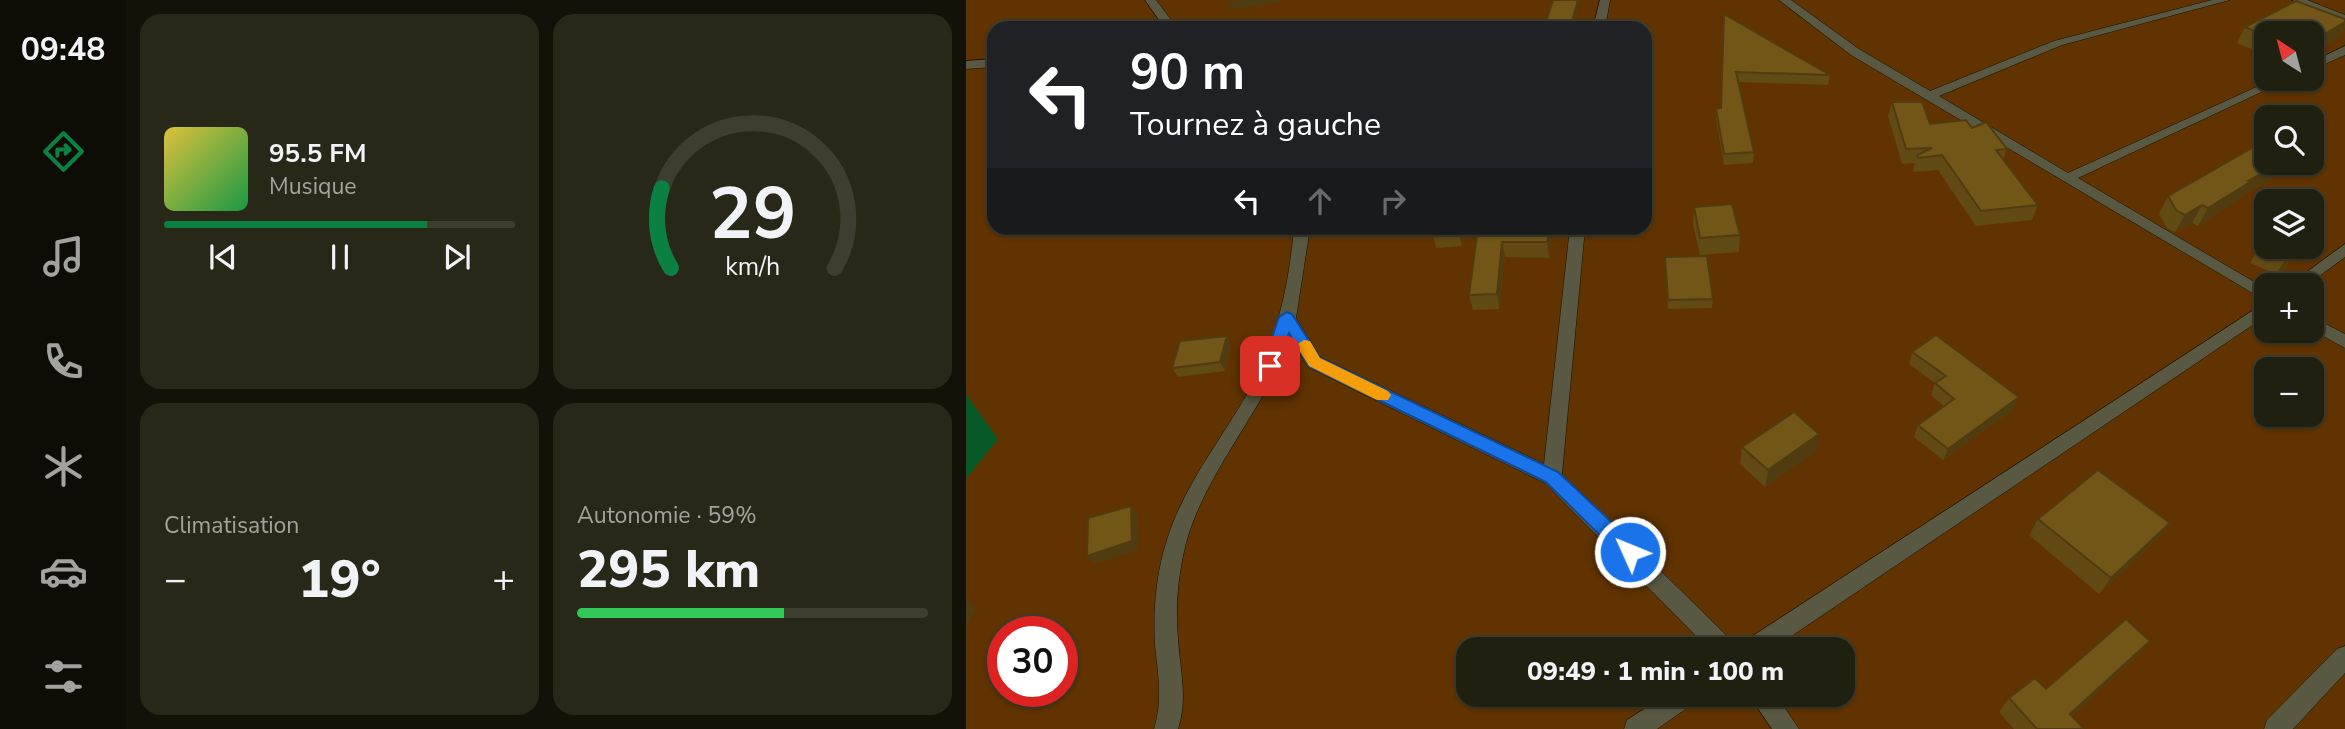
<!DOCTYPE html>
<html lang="fr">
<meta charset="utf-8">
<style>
body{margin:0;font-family:"Nunito Sans",sans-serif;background:#282819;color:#f1f3f6;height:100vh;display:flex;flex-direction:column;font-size:26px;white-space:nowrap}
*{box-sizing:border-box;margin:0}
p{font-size:23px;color:#a2a39f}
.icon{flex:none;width:38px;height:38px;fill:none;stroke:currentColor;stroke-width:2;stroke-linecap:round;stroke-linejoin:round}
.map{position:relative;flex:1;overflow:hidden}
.details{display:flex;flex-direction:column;gap:14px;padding:14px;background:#121209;width:840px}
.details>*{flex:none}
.top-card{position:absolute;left:21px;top:21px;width:665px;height:214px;border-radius:21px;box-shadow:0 2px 5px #0004,0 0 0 2px #3d3e30;background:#202124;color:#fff;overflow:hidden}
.needle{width:46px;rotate:324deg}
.tools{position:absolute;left:1288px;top:21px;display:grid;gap:14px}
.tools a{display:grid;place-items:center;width:70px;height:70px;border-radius:14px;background:#202010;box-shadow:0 2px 5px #0004,0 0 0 2px #3d3e30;font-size:35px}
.speed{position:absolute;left:21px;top:616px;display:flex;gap:14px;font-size:35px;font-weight:700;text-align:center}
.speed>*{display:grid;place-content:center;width:91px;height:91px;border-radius:50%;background:#202010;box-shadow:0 2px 5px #0004,0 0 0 2px #3d3e30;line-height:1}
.speed .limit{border:10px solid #d22;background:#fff;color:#111}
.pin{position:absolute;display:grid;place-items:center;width:60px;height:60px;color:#fff;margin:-30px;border-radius:14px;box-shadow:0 4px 10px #0006}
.me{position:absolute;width:77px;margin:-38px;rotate:314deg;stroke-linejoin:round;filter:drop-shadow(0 0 5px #0008)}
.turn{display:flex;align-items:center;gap:24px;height:147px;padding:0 28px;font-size:32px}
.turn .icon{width:91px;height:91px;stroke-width:2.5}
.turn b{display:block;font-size:49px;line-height:60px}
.lanes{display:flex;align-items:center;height:66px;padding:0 28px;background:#0003;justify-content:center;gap:35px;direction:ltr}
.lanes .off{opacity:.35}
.big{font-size:52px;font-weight:800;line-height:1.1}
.details .tile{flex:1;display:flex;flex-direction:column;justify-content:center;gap:10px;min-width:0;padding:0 24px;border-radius:21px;background:#282819}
.details .dial{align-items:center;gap:0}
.dial svg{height:182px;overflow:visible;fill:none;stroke:#3d3e30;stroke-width:7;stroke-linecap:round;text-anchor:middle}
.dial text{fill:#f1f3f6;stroke:none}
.song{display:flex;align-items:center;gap:21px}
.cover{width:84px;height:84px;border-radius:10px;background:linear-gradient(135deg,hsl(50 70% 55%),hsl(140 70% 35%))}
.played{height:7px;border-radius:4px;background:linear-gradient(90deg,#0b8043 75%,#3d3e30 75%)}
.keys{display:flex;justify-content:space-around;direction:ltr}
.heat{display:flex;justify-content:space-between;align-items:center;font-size:38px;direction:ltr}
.charge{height:10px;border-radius:5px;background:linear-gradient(90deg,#34c759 59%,#3d3e30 0)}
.details .tiles{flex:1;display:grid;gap:14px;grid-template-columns:repeat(2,1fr)}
.trip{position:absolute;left:490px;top:637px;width:399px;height:70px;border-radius:21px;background:#202010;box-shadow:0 2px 5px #0004,0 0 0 2px #3d3e30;font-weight:800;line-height:70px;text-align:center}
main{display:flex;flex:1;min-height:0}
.tabs{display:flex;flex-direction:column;width:126px;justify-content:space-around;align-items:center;background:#0d0d06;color:#a2a39f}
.tabs .icon{width:49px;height:49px}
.tabs .selected{color:#0b8043}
.tabs b{font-size:32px;color:#f1f3f6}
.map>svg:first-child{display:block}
.green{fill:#603300;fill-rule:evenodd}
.water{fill:#075928}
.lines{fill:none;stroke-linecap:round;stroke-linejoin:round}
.minor-casing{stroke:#131202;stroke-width:1}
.minor{fill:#595943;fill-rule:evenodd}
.wall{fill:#624a14}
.shaded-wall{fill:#503c10}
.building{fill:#725617;stroke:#503c10;stroke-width:2}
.route{fill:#1a73e8;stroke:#114b97;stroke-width:2}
.slow{fill:#f59e0b}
</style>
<main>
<nav class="tabs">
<b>09:48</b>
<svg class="icon selected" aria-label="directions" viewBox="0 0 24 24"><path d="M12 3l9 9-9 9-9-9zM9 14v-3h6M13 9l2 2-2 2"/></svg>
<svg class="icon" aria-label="music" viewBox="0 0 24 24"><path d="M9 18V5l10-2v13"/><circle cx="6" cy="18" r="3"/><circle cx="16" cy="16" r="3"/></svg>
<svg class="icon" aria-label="phone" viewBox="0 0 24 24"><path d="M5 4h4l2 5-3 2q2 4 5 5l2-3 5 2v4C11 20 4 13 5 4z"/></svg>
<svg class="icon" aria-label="climate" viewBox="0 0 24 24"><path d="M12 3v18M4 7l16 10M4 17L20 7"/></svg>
<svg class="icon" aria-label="car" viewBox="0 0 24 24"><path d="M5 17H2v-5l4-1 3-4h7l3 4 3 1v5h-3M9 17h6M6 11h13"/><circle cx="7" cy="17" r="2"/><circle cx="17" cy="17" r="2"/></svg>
<svg class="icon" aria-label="filters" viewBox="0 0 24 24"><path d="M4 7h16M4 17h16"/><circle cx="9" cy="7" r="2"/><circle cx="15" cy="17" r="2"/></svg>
</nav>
<section class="details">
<div class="tiles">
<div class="tile">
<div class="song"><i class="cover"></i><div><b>95.5 FM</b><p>Musique</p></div></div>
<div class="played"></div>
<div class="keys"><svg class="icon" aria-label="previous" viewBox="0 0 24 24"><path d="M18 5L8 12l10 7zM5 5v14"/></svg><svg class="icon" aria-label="pause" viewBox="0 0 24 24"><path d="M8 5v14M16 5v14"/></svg><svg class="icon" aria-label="next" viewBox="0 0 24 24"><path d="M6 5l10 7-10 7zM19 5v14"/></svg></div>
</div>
<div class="tile dial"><svg viewBox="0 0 100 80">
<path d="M14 69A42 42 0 1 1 86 69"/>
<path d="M14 69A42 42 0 0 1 10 34" stroke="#0b8043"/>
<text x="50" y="56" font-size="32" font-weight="700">29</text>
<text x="50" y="72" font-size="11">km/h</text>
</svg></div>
<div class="tile"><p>Climatisation</p>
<div class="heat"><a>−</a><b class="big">19°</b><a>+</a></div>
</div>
<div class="tile"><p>Autonomie · 59%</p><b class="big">295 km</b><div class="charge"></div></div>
</div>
</section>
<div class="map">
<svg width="1379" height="729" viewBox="0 0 1379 729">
<rect width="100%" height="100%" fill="#2b2a15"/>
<path class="green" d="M0,0H1379V729H0ZM28,28H679V228H28ZM1300,33H1346V79H1300ZM1300,117H1346V163H1300ZM1300,201H1346V247H1300ZM1300,285H1346V331H1300ZM1300,369H1346V415H1300ZM37,632H96V691H37ZM502,649H877V695H502Z"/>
<path class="water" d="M0,394L32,439L0,479Z"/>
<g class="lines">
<defs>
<path id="minor" d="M179,0H190L211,28H199Z
M634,0H644L639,28H627Z
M813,0H825L893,49L964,91L1088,41L1246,0H1264L1096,45L973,96L1102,173L1308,79H1323L1112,178L1300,289V301L885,55Z
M1326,0H1341L1379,15V22Z
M1379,46V55L1346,70V62Z
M28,59V67L0,69V61Z
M328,228H344L330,318L354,357L578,464L604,228H619L596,474L766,641L769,649H743L579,483L342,367L324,337C299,410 240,470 220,543C212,575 209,606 212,639C214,670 222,698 212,729H188C197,700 192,674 189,645C187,609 190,574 201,540C218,485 255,440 283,391C311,340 323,285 328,228Z
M1379,244V257L1341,285H1323Z
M1300,302V316L806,649H776L779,641Z
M1346,317L1379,334V348L1346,330Z
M1379,646V673L1327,729H1298L1301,720L1371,649Z
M700,695H732L728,703L691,729H658L661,720Z
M783,695H810L833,729H806Z"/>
</defs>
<use href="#minor" class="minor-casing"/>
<use href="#minor" class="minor"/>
</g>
<path class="wall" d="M1330,1L1379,19V26L1373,37L1346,52V33H1300V55L1271,43L1279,27Z
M758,14L864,75L862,85L772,82L788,152L787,163L758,165L750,119V109L755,108Z
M926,102L964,124L1006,128L1041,149L1037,160L1072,205L1066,220L1010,226L972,170L948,172L947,170L949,163L936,164L922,116Z
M1306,179L1277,195L1274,199L1232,226L1226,223L1209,232L1201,228L1193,214L1202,196Z
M728,207L774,235L773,252L734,255L727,224Z
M466,228H500L496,246L470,248Z
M512,228H588L583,258L539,257L533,309L507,310L503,295Z
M1333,247L1318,268L1310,274L1284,263L1293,248Z
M699,257L747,299L746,308L702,309Z
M265,345L259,371L212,377L206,368Z
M946,352L1048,409L977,460L948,437L952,425L978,406L965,395L969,383L943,364Z
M776,447L850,451L799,487L774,464Z
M1072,519L1204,523L1191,540L1133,594L1063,535Z
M1184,641L1171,656L1106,716L1118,729H1048L1033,712L1043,698L1080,689Z"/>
<path class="shaded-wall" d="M275,0H316V2L264,10L261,2Z
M612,0H615L607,28H604Z
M1379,22V26L1373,37L1346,52V41Z
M1314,163H1316L1306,179L1277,195L1274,199L1232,226L1242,208L1282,181Z
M1236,205L1226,223L1209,232L1219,215Z
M492,228H500L496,246L492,229Z
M584,228H588L583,258L581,242Z
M536,242L539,257L533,309L531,294Z
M1328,253L1318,268L1310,274L1320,259Z
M261,336L265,345L259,371L254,362Z
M1053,397L1048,409L977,460L982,449Z
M853,434L850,451L799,487L802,470Z
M165,506L172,514V550L129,564L121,556Z
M1204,523L1191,540L1133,594L1145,578Z
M0,599L10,608L0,629Z
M1184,641L1171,656L1093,728L1104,714Z"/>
<path class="building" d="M587,0H612L604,28H578Z
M1330,1L1379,19V22L1346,41V33H1300V36L1279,27Z
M758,14L864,75L770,72L788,152L758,154L750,109L755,108Z
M926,102H956L964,124L1000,120L1006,128L1020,122L1041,149L1030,150L1072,205L1015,211L976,155L952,158L951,155L966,148L940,149Z
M1286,148L1300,154V163H1314L1282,181L1284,182L1242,208L1236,205L1219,215L1210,210L1202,196Z
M766,204L774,235L734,238L728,207Z
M1346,216L1351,219L1346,227Z
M466,228H492V229L466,231Z
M512,228H584L581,242H536L531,294L503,295Z
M1300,238V247H1333L1328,253L1320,259L1293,248Z
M741,256L747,299L702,300L699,257Z
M970,335L1053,397L982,449L952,425L988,399L969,383L980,376L946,352Z
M261,336L254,362L206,368L214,341Z
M828,412L853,434L802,470L776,447Z
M1132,470L1204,523L1145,578L1072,519Z
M165,506L166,541L121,556L122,518Z
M1160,619L1184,641L1104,714L1118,729H1071L1043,698L1069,678L1080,689Z"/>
<path class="route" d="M321,312L326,314L354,358L592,472L671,546L673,552L671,558L664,561L657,558L580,482L343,366L323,333L309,371H298L296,366L313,317Z"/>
<path class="slow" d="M338,340L344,341L354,358L422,391L425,395L422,400H411L343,366L330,345Z"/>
</svg>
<div class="tools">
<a><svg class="needle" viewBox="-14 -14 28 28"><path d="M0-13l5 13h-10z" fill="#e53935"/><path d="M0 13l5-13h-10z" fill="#a2a39f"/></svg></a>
<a><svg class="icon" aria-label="search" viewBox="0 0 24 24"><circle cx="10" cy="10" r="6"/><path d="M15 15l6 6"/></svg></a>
<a><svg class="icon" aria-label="layers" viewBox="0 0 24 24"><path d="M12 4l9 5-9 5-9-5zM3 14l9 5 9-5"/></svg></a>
<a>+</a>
<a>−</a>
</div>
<div class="speed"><div class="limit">30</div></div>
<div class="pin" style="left:304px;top:366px;background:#d93025"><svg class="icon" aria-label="arrive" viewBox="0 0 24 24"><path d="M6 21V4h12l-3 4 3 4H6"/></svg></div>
<svg class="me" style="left:664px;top:552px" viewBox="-20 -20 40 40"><circle r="17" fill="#1a73e8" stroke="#fff" stroke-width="3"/><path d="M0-11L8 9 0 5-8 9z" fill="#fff"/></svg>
<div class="trip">09:49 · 1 min · 100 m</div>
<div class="top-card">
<div class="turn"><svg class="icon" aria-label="left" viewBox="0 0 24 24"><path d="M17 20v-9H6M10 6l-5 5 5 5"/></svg><div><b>90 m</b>Tournez à gauche</div></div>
<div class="lanes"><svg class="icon" aria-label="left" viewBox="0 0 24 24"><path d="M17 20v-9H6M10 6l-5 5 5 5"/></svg><svg class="icon off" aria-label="ahead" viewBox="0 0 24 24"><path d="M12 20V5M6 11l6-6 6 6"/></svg><svg class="icon off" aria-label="right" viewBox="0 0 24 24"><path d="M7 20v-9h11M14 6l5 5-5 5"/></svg></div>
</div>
</div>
</main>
